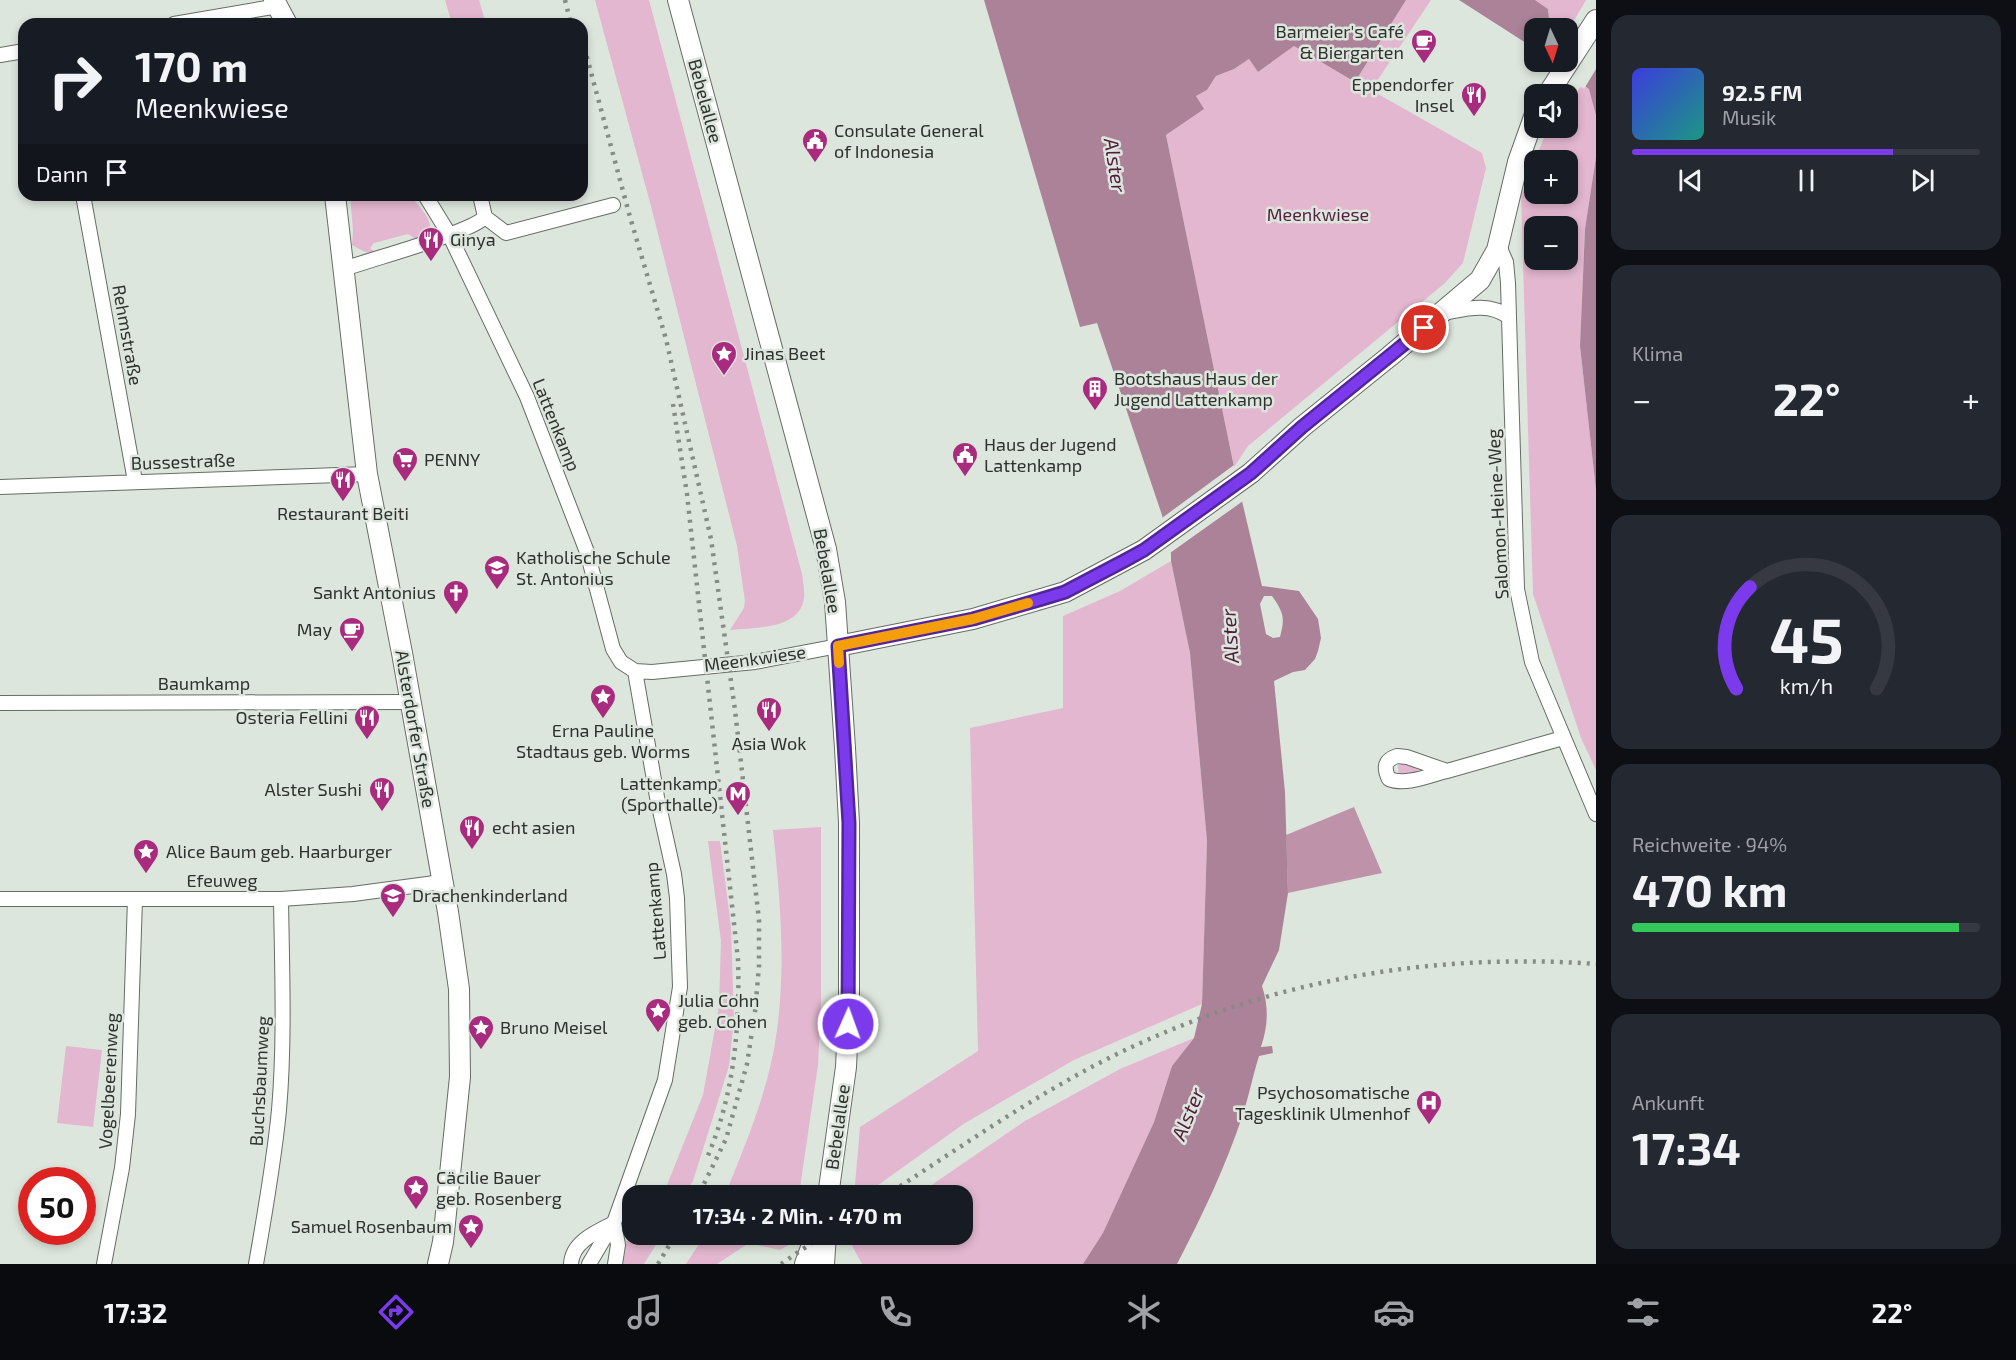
<!DOCTYPE html>
<html lang="de">
<meta charset="utf-8">
<style>
body{margin:0;font-family:"Exo 2",sans-serif;background:#242831;color:#f1f3f6;height:100vh;display:flex;flex-direction:column;font-size:22px;white-space:nowrap}
*{box-sizing:border-box;margin:0}
p{font-size:20px;color:#9ea1a6}
.icon{flex:none;width:33px;height:33px;fill:none;stroke:currentColor;stroke-width:2;stroke-linecap:round;stroke-linejoin:round}
.map{position:relative;flex:1;overflow:hidden}
.details{display:flex;flex-direction:column;gap:15px;padding:15px;background:#0d0f14;width:420px}
.details>*{flex:none}
.guide{position:absolute;left:18px;top:18px;width:570px;height:183px;border-radius:18px;box-shadow:0 3px 9px #0003;background:#171b24;color:#f1f3f6;overflow:hidden}
.needle{width:39px;rotate:176deg}
.fabs{position:absolute;left:1524px;top:18px;display:grid;gap:12px}
.fabs a{display:grid;place-items:center;width:54px;height:54px;border-radius:12px;background:#171b24;box-shadow:0 3px 9px #0003;font-size:30px}
.speed{position:absolute;left:18px;top:1167px;display:flex;gap:12px;font-size:30px;font-weight:700;text-align:center}
.speed>*{display:grid;place-content:center;width:78px;height:78px;border-radius:50%;background:#171b24;box-shadow:0 3px 9px #0003;line-height:1}
.speed .limit{border:9px solid #d22;background:#fff;color:#111}
.pin{position:absolute;display:grid;place-items:center;width:51px;height:51px;color:#fff;margin:-26px;border:3px solid #fff;border-radius:50%;box-shadow:0 2px 6px #0007}
.me{position:absolute;width:66px;margin:-33px;rotate:2deg;stroke-linejoin:round;filter:drop-shadow(0 0 4px #0008)}
.turn{display:flex;align-items:center;gap:21px;height:126px;padding:0 18px;font-size:27px}
.turn .icon{width:78px;height:78px;stroke-width:2.5}
.turn b{display:block;font-size:42px;line-height:51px}
.then{display:flex;align-items:center;height:57px;padding:0 18px;background:#0003;gap:12px;font-size:22px}
.big{font-size:45px;font-weight:700;line-height:1.1}
.details .tile{flex:1;display:flex;flex-direction:column;justify-content:center;gap:9px;min-width:0;padding:0 21px;border-radius:18px;background:#242831}
.details .dial{align-items:center;gap:0}
.dial svg{height:156px;overflow:visible;fill:none;stroke:#363941;stroke-width:7;stroke-linecap:round;text-anchor:middle}
.dial text{fill:#f1f3f6;stroke:none}
.song{display:flex;align-items:center;gap:18px}
.cover{width:72px;height:72px;border-radius:9px;background:linear-gradient(135deg,hsl(240 70% 55%),hsl(170 70% 35%))}
.played{height:6px;border-radius:3px;background:linear-gradient(90deg,#7c3aed 75%,#363941 75%)}
.keys{display:flex;justify-content:space-around;direction:ltr}
.heat{display:flex;justify-content:space-between;align-items:center;font-size:33px;direction:ltr}
.charge{height:9px;border-radius:4px;background:linear-gradient(90deg,#34c759 94%,#363941 0)}
.trip{position:absolute;left:622px;top:1185px;width:351px;height:60px;border-radius:18px;background:#171b24;box-shadow:0 3px 9px #0003;font-weight:700;line-height:60px;text-align:center}
.tab-bar{display:flex;height:96px;justify-content:space-around;align-items:center;background:#090b0e;color:#9ea1a6}
.tab-bar .icon{width:42px;height:42px}
.tab-bar .selected{color:#7c3aed}
.tab-bar b{font-size:27px;color:#f1f3f6}
main{display:flex;flex:1;min-height:0}
.map>svg:first-child{display:block}
.green{fill:#e3b7cf;fill-rule:evenodd}
.forest{fill:#be93aa}
.water{fill:#ab8298;fill-rule:evenodd}
.pier{fill:#dde6dd}
.lines{fill:none;stroke-linecap:round;stroke-linejoin:round}
.street-casing{stroke:#656d65;stroke-width:16}
.secondary-casing{stroke:#656d65;stroke-width:22}
.street{stroke:#fff;stroke-width:14}
.secondary{stroke:#fff;stroke-width:20}
.rail{stroke:#858b85;stroke-width:4.5;stroke-dasharray:3 6;stroke-linecap:butt}
.route-casing{stroke:#51269a;stroke-width:15}
.route{stroke:#7c3aed;stroke-width:10}
.slow{stroke:#f59e0b;stroke-width:10}
.labels{text-anchor:middle;stroke-width:5;stroke-linejoin:round;paint-order:stroke}
.poi-label{font-size:18px;fill:#2e312e;stroke:#dde6dd;text-anchor:start}
.street-label{font-size:18px;fill:#2e312e;stroke:#dde6dd}
.park-label{font-size:18px;fill:#562041;stroke:#dde6dd}
.water-label{font-size:20px;font-style:italic;fill:#501b3d;stroke:#dde6dd}
</style>
<main>
<div class="map">
<svg width="1596" height="1264" viewBox="0 0 1596 1264">
<rect width="100%" height="100%" fill="#dde6dd"/>
<path class="green" d="M445,0H479L486,24H452Z
M595,0H649L802,574C803,582 805,591 804,598C800,630 755,627 730,630L744,608L745,601L737,546L652,210Z
M1406,0H1431L1371,90L1482,153L1486,168L1463,263L1445,283L1248,446L1234,467L1166,135L1203,109L1196,96L1207,90L1216,76L1234,69L1249,59L1258,72L1294,46L1355,82Z
M1535,0H1586L1568,31V28H1550L1548,9Z
M1596,67V157L1585,229L1580,346L1596,490V770L1581,738L1533,594L1521,196L1534,161V194H1568V160H1535L1548,128H1568V103ZM1534,226H1568V260H1534Z
M350,195H411C420,211 445,227 417,240L408,234L374,243L370,248L374,251V254L363,251L352,245L353,231Z
M1171,561L1190,653L1207,841L1202,1004L1074,1060L965,1123L864,1195L854,1196L860,1127L978,1051L970,728L1063,708V616L1120,591Z
M1404,762L1418,766L1419,771L1403,776L1399,775L1398,766Z
M821,827V1003L818,1065L799,1195H725C746,1143 770,1087 777,1030C786,963 780,897 773,830Z
M708,841H720L731,927L734,1019L729,1066L693,1181L684,1195H663L703,1095L719,1006L721,941Z
M1194,1038L1172,1066L1154,1122L1103,1234L1083,1264H862L850,1242L860,1235L963,1234V1196L917,1195L1025,1121L1120,1069Z
M66,1046L102,1050L93,1127L57,1123Z
M633,1227V1234L662,1235L644,1264H622L625,1253L628,1229Z
M705,1235V1234L791,1235L790,1244L780,1250L749,1243L717,1264H686Z"/>
<path class="forest" d="M1354,807L1382,873L1288,893L1286,835Z"/>
<path class="water" d="M984,0H1406L1355,82L1294,46L1258,72L1249,59L1234,69L1216,76L1207,90L1196,96L1204,109L1166,135L1234,467L1262,586L1299,591L1318,619L1321,638L1318,651L1315,659L1305,670L1293,672L1274,681L1285,792L1288,893L1279,950L1262,986C1269,1007 1268,1026 1261,1047L1272,1046L1273,1053L1259,1056C1253,1075 1249,1096 1242,1117C1225,1168 1202,1216 1177,1264H1083L1103,1233L1154,1122L1172,1066L1194,1038L1202,1004L1207,841L1190,653L1171,561V554L1162,515L1097,323L1080,327ZM1264,596H1272C1284,613 1285,618 1280,637L1273,638L1266,634L1260,604Z
M1459,0H1535L1548,9L1550,28H1534V48Z
M1596,61V115L1589,89L1554,62Z
M1596,157V490L1580,346L1585,229Z"/>
<path class="pier" d="M1568,43L1596,58V69L1584,89L1551,62H1568Z
M1234,465L1243,501L1170,553L1162,518Z"/>
<g class="lines">
<defs>
<path id="street" d="M174,24L278,6
M0,55L24,51
M83,195L135,481
M425,195L449,234L527,397L587,552L613,649L621,662L635,671L652,672L755,662L838,646
M485,217L506,233L613,205
M1499,246L1506,262L1508,283L1517,589L1532,662L1596,814
M344,269C371,259 470,233 485,217L480,195
M1443,313C1466,309 1488,302 1509,317
M0,487L367,474
M0,703L409,702
M1397,756L1407,757L1447,771C1430,775 1406,786 1389,779C1383,767 1385,760 1397,756Z
M1447,771L1563,738
M0,899H281L353,894L442,882
M614,1223L618,1245L615,1264
M104,1264L122,1168L128,1114L135,899
M256,1264C265,1213 274,1162 279,1110C285,1040 282,969 281,899
M571,1264C572,1242 596,1232 614,1223
M589,1264L615,1220L665,1080L680,987L677,898L674,874L657,797L635,671"/>
<path id="secondary" d="M274,0L287,24
M678,0L826,549L835,602L845,748L849,823V1003L846,1067L828,1196
M1548,94L1596,20
M335,195L367,474L402,653L448,912L459,989L460,1077L443,1242L438,1264
M838,646L973,619L1065,592L1144,550L1251,473L1302,427L1390,356L1480,280L1497,250L1518,162L1534,117
M805,1264L816,1234
M824,1264L826,1234"/>
</defs>
<use href="#street" class="street-casing"/>
<use href="#secondary" class="secondary-casing"/>
<use href="#street" class="street"/>
<use href="#secondary" class="secondary"/>
<path class="rail" d="M565,0L571,24
M582,39L630,217L666,339L711,539L735,710L759,920V966L755,1012L747,1064L726,1139L698,1196
M673,404L687,494L738,960C740,1028 734,1097 706,1160
M885,1196C961,1147 1036,1094 1117,1054C1267,981 1429,952 1596,964
M658,1264L676,1234
M781,1264L825,1234"/>
</g>
<g class="lines">
<defs>
<path id="route" d="M848,1024L849,823L838,646L973,619L1042,599L1065,592L1124,561L1144,550L1251,473L1302,427L1424,328"/>
</defs>
<use href="#route" class="route-casing"/>
<use href="#route" class="route"/>
<path class="slow" d="M839,663L838,646L973,619L1028,603"/>
</g>
<defs>
<symbol id="cafe-pin" viewBox="-11 -11 22 30"><path d="M0 17L-7.5 6A9.5 9.5 0 1 1 7.5 6Z" fill="#a82b7e" stroke="#dde6dd"/><path d="M-5.5-4.5H6V0H3Q3 3.5 0 3.5H-2.5Q-5.5 3.5-5.5 0ZM3-3.2v2h1.7v-2ZM-6 4.5H4V6H-6Z" fill="#fff"/></symbol>
<symbol id="restaurant-pin" viewBox="-11 -11 22 30"><path d="M0 17L-7.5 6A9.5 9.5 0 1 1 7.5 6Z" fill="#a82b7e" stroke="#dde6dd"/><path d="M-5-6h1v4h1v-4h1v4h1v-4h1v5L-1.5 .5V6h-2V.5L-5-1ZM5-6V6H3V1.5H1.5Q1.5-4 5-6Z" fill="#fff"/></symbol>
<symbol id="civic-pin" viewBox="-11 -11 22 30"><path d="M0 17L-7.5 6A9.5 9.5 0 1 1 7.5 6Z" fill="#a82b7e" stroke="#dde6dd"/><path d="M-.6-6.5H3V-4.5H.6V-3L4-1V1h2V6H-6V1h2V-1L-.6-3ZM-1.2 2.5V6h2.4V2.5Z" fill="#fff"/></symbol>
<symbol id="sight-pin" viewBox="-11 -11 22 30"><path d="M0 17L-7.5 6A9.5 9.5 0 1 1 7.5 6Z" fill="#a82b7e" stroke="#dde6dd"/><path d="M0-6L1.8-2.2L6-1.7L2.9 1.2L3.7 5.4L0 3.3L-3.7 5.4L-2.9 1.2L-6-1.7L-1.8-2.2Z" fill="#fff"/></symbol>
<symbol id="building-pin" viewBox="-11 -11 22 30"><path d="M0 17L-7.5 6A9.5 9.5 0 1 1 7.5 6Z" fill="#a82b7e" stroke="#dde6dd"/><path d="M-4-6H4V6H1V3H-1V6H-4ZM-2.5-4.3h1.7v1.8h-1.7ZM.8-4.3h1.7v1.8H.8ZM-2.5-1h1.7V.8h-1.7ZM.8-1h1.7V.8H.8Z" fill="#fff"/></symbol>
<symbol id="supermarket-pin" viewBox="-11 -11 22 30"><path d="M0 17L-7.5 6A9.5 9.5 0 1 1 7.5 6Z" fill="#a82b7e" stroke="#dde6dd"/><path d="M-6-5.5h2.5l.6 2H6L4.5 2H-2.5L-4.4-4H-6ZM-1.5 3.2a1.3 1.3 0 1 0 .1 0ZM3 3.2a1.3 1.3 0 1 0 .1 0Z" fill="#fff"/></symbol>
<symbol id="school-pin" viewBox="-11 -11 22 30"><path d="M0 17L-7.5 6A9.5 9.5 0 1 1 7.5 6Z" fill="#a82b7e" stroke="#dde6dd"/><path d="M0-5L7-2L0 1L-7-2ZM-4 1L0 2.5L4 1V4Q0 6-4 4Z" fill="#fff"/></symbol>
<symbol id="church-pin" viewBox="-11 -11 22 30"><path d="M0 17L-7.5 6A9.5 9.5 0 1 1 7.5 6Z" fill="#a82b7e" stroke="#dde6dd"/><path d="M-1.2-6h2.4v3.5h3.3v2.4h-3.3V6h-2.4V-.1h-3.3v-2.4h3.3Z" fill="#fff"/></symbol>
<symbol id="metro-pin" viewBox="-11 -11 22 30"><path d="M0 17L-7.5 6A9.5 9.5 0 1 1 7.5 6Z" fill="#a82b7e" stroke="#dde6dd"/><path d="M-5.5 5V-5H-3L0 0L3-5H5.5V5H3V-.5L0 4L-3-.5V5Z" fill="#fff"/></symbol>
<symbol id="hospital-pin" viewBox="-11 -11 22 30"><path d="M0 17L-7.5 6A9.5 9.5 0 1 1 7.5 6Z" fill="#a82b7e" stroke="#dde6dd"/><path d="M-5-5h3v3.5h4V-5h3V5h-3V1.5h-4V5h-3Z" fill="#fff"/></symbol>
</defs>
<g fill-rule="evenodd">
<use href="#cafe-pin" x="1409" y="27" width="30" height="40"/>
<use href="#restaurant-pin" x="1459" y="80" width="30" height="40"/>
<use href="#civic-pin" x="800" y="126" width="30" height="40"/>
<use href="#restaurant-pin" x="416" y="225" width="30" height="40"/>
<use href="#sight-pin" x="709" y="339" width="30" height="40"/>
<use href="#building-pin" x="1080" y="374" width="30" height="40"/>
<use href="#civic-pin" x="950" y="440" width="30" height="40"/>
<use href="#supermarket-pin" x="390" y="445" width="30" height="40"/>
<use href="#restaurant-pin" x="328" y="465" width="30" height="40"/>
<use href="#school-pin" x="482" y="553" width="30" height="40"/>
<use href="#church-pin" x="441" y="578" width="30" height="40"/>
<use href="#cafe-pin" x="337" y="615" width="30" height="40"/>
<use href="#sight-pin" x="588" y="682" width="30" height="40"/>
<use href="#restaurant-pin" x="754" y="695" width="30" height="40"/>
<use href="#restaurant-pin" x="352" y="703" width="30" height="40"/>
<use href="#restaurant-pin" x="367" y="775" width="30" height="40"/>
<use href="#metro-pin" x="723" y="779" width="30" height="40"/>
<use href="#restaurant-pin" x="457" y="813" width="30" height="40"/>
<use href="#sight-pin" x="131" y="837" width="30" height="40"/>
<use href="#school-pin" x="378" y="881" width="30" height="40"/>
<use href="#sight-pin" x="643" y="996" width="30" height="40"/>
<use href="#sight-pin" x="466" y="1013" width="30" height="40"/>
<use href="#hospital-pin" x="1414" y="1088" width="30" height="40"/>
<use href="#sight-pin" x="401" y="1173" width="30" height="40"/>
<use href="#sight-pin" x="456" y="1212" width="30" height="40"/>
</g>
<g class="labels">
<g class="poi-label">
<text x="1404" y="38" text-anchor="end">Barmeier's Café<tspan x="1404" dy="21">&amp; Biergarten</tspan></text>
<text x="1454" y="91" text-anchor="end">Eppendorfer<tspan x="1454" dy="21">Insel</tspan></text>
<text x="834" y="137">Consulate General<tspan x="834" dy="21">of Indonesia</tspan></text>
<text x="450" y="246">Ginya</text>
<text x="744" y="360">Jinas Beet</text>
<text x="1114" y="385">Bootshaus Haus der<tspan x="1114" dy="21">Jugend Lattenkamp</tspan></text>
<text x="984" y="451">Haus der Jugend<tspan x="984" dy="21">Lattenkamp</tspan></text>
<text x="424" y="466">PENNY</text>
<text x="343" y="520" text-anchor="middle">Restaurant Beiti</text>
<text x="516" y="564">Katholische Schule<tspan x="516" dy="21">St. Antonius</tspan></text>
<text x="436" y="599" text-anchor="end">Sankt Antonius</text>
<text x="332" y="636" text-anchor="end">May</text>
<text x="348" y="724" text-anchor="end">Osteria Fellini</text>
<text x="603" y="737" text-anchor="middle">Erna Pauline<tspan x="603" dy="21">Stadtaus geb. Worms</tspan></text>
<text x="769" y="750" text-anchor="middle">Asia Wok</text>
<text x="718" y="790" text-anchor="end">Lattenkamp<tspan x="718" dy="21">(Sporthalle)</tspan></text>
<text x="362" y="796" text-anchor="end">Alster Sushi</text>
<text x="492" y="834">echt asien</text>
<text x="166" y="858">Alice Baum geb. Haarburger</text>
<text x="412" y="902">Drachenkinderland</text>
<text x="678" y="1007">Julia Cohn<tspan x="678" dy="21">geb. Cohen</tspan></text>
<text x="500" y="1034">Bruno Meisel</text>
<text x="1410" y="1099" text-anchor="end">Psychosomatische<tspan x="1410" dy="21">Tagesklinik Ulmenhof</tspan></text>
<text x="436" y="1184">Cäcilie Bauer<tspan x="436" dy="21">geb. Rosenberg</tspan></text>
<text x="452" y="1233" text-anchor="end">Samuel Rosenbaum</text>
</g>
<g class="street-label">
<text transform="translate(705 101) rotate(75)" y="6">Bebelallee</text>
<text transform="translate(127 335) rotate(80)" y="6">Rehmstraße</text>
<text transform="translate(556 425) rotate(68)" y="6">Lattenkamp</text>
<text transform="translate(183 462) rotate(-2)" y="6">Bussestraße</text>
<text transform="translate(1498 514) rotate(-93)" y="6">Salomon-Heine-Weg</text>
<text transform="translate(827 571) rotate(80)" y="6">Bebelallee</text>
<text transform="translate(755 659) rotate(-8)" y="6">Meenkwiese</text>
<text x="204" y="690">Baumkamp</text>
<text transform="translate(415 729) rotate(80)" y="6">Alsterdorfer Straße</text>
<text x="222" y="887">Efeuweg</text>
<text transform="translate(656 911) rotate(-95)" y="6">Lattenkamp</text>
<text transform="translate(109 1081) rotate(-87)" y="6">Vogelbeerenweg</text>
<text transform="translate(260 1081) rotate(-87)" y="6">Buchsbaumweg</text>
<text transform="translate(838 1127) rotate(-82)" y="6">Bebelallee</text>
</g>
<g class="park-label">
<text x="1318" y="221">Meenkwiese</text>
</g>
<g class="water-label">
<text transform="translate(1115 165) rotate(81)" y="7">Alster</text>
<text transform="translate(1230 636) rotate(-94)" y="7">Alster</text>
<text transform="translate(1188 1114) rotate(-68)" y="7">Alster</text>
</g>
</g>
</svg>
<div class="fabs">
<a><svg class="needle" viewBox="-14 -14 28 28"><path d="M0-13l5 13h-10z" fill="#e53935"/><path d="M0 13l5-13h-10z" fill="#9ea1a6"/></svg></a>
<a><svg class="icon" aria-label="sound" viewBox="0 0 24 24"><path d="M4 9h4l5-4v14l-5-4H4zM17 9q2 3 0 6"/></svg></a>
<a>+</a>
<a>−</a>
</div>
<div class="speed"><div class="limit">50</div></div>
<div class="pin" style="left:1424px;top:328px;background:#d93025"><svg class="icon" aria-label="arrive" viewBox="0 0 24 24"><path d="M6 21V4h12l-3 4 3 4H6"/></svg></div>
<svg class="me" style="left:848px;top:1024px" viewBox="-20 -20 40 40"><circle r="17" fill="#7c3aed" stroke="#fff" stroke-width="3"/><path d="M0-11L8 9 0 5-8 9z" fill="#fff"/></svg>
<div class="trip">17:34 · 2 Min. · 470 m</div>
<div class="guide">
<div class="turn"><svg class="icon" aria-label="right" viewBox="0 0 24 24"><path d="M7 20v-9h11M14 6l5 5-5 5"/></svg><div><b>170 m</b>Meenkwiese</div></div>
<div class="then">Dann<svg class="icon" aria-label="arrive" viewBox="0 0 24 24"><path d="M6 21V4h12l-3 4 3 4H6"/></svg></div>
</div>
</div>
<section class="details">
<div class="tile">
<div class="song"><i class="cover"></i><div><b>92.5 FM</b><p>Musik</p></div></div>
<div class="played"></div>
<div class="keys"><svg class="icon" aria-label="previous" viewBox="0 0 24 24"><path d="M18 5L8 12l10 7zM5 5v14"/></svg><svg class="icon" aria-label="pause" viewBox="0 0 24 24"><path d="M8 5v14M16 5v14"/></svg><svg class="icon" aria-label="next" viewBox="0 0 24 24"><path d="M6 5l10 7-10 7zM19 5v14"/></svg></div>
</div>
<div class="tile"><p>Klima</p>
<div class="heat"><a>−</a><b class="big">22°</b><a>+</a></div>
</div>
<div class="tile dial"><svg viewBox="0 0 100 80">
<path d="M14 69A42 42 0 1 1 86 69"/>
<path d="M14 69A42 42 0 0 1 21 17" stroke="#7c3aed"/>
<text x="50" y="56" font-size="32" font-weight="700">45</text>
<text x="50" y="72" font-size="11">km/h</text>
</svg></div>
<div class="tile"><p>Reichweite · 94%</p><b class="big">470 km</b><div class="charge"></div></div>
<div class="tile"><p>Ankunft</p><b class="big">17:34</b></div>
</section>
</main>
<nav class="tab-bar">
<b>17:32</b>
<svg class="icon selected" aria-label="directions" viewBox="0 0 24 24"><path d="M12 3l9 9-9 9-9-9zM9 14v-3h6M13 9l2 2-2 2"/></svg>
<svg class="icon" aria-label="music" viewBox="0 0 24 24"><path d="M9 18V5l10-2v13"/><circle cx="6" cy="18" r="3"/><circle cx="16" cy="16" r="3"/></svg>
<svg class="icon" aria-label="phone" viewBox="0 0 24 24"><path d="M5 4h4l2 5-3 2q2 4 5 5l2-3 5 2v4C11 20 4 13 5 4z"/></svg>
<svg class="icon" aria-label="climate" viewBox="0 0 24 24"><path d="M12 3v18M4 7l16 10M4 17L20 7"/></svg>
<svg class="icon" aria-label="car" viewBox="0 0 24 24"><path d="M5 17H2v-5l4-1 3-4h7l3 4 3 1v5h-3M9 17h6M6 11h13"/><circle cx="7" cy="17" r="2"/><circle cx="17" cy="17" r="2"/></svg>
<svg class="icon" aria-label="filters" viewBox="0 0 24 24"><path d="M4 7h16M4 17h16"/><circle cx="9" cy="7" r="2"/><circle cx="15" cy="17" r="2"/></svg>
<b>22°</b>
</nav>
